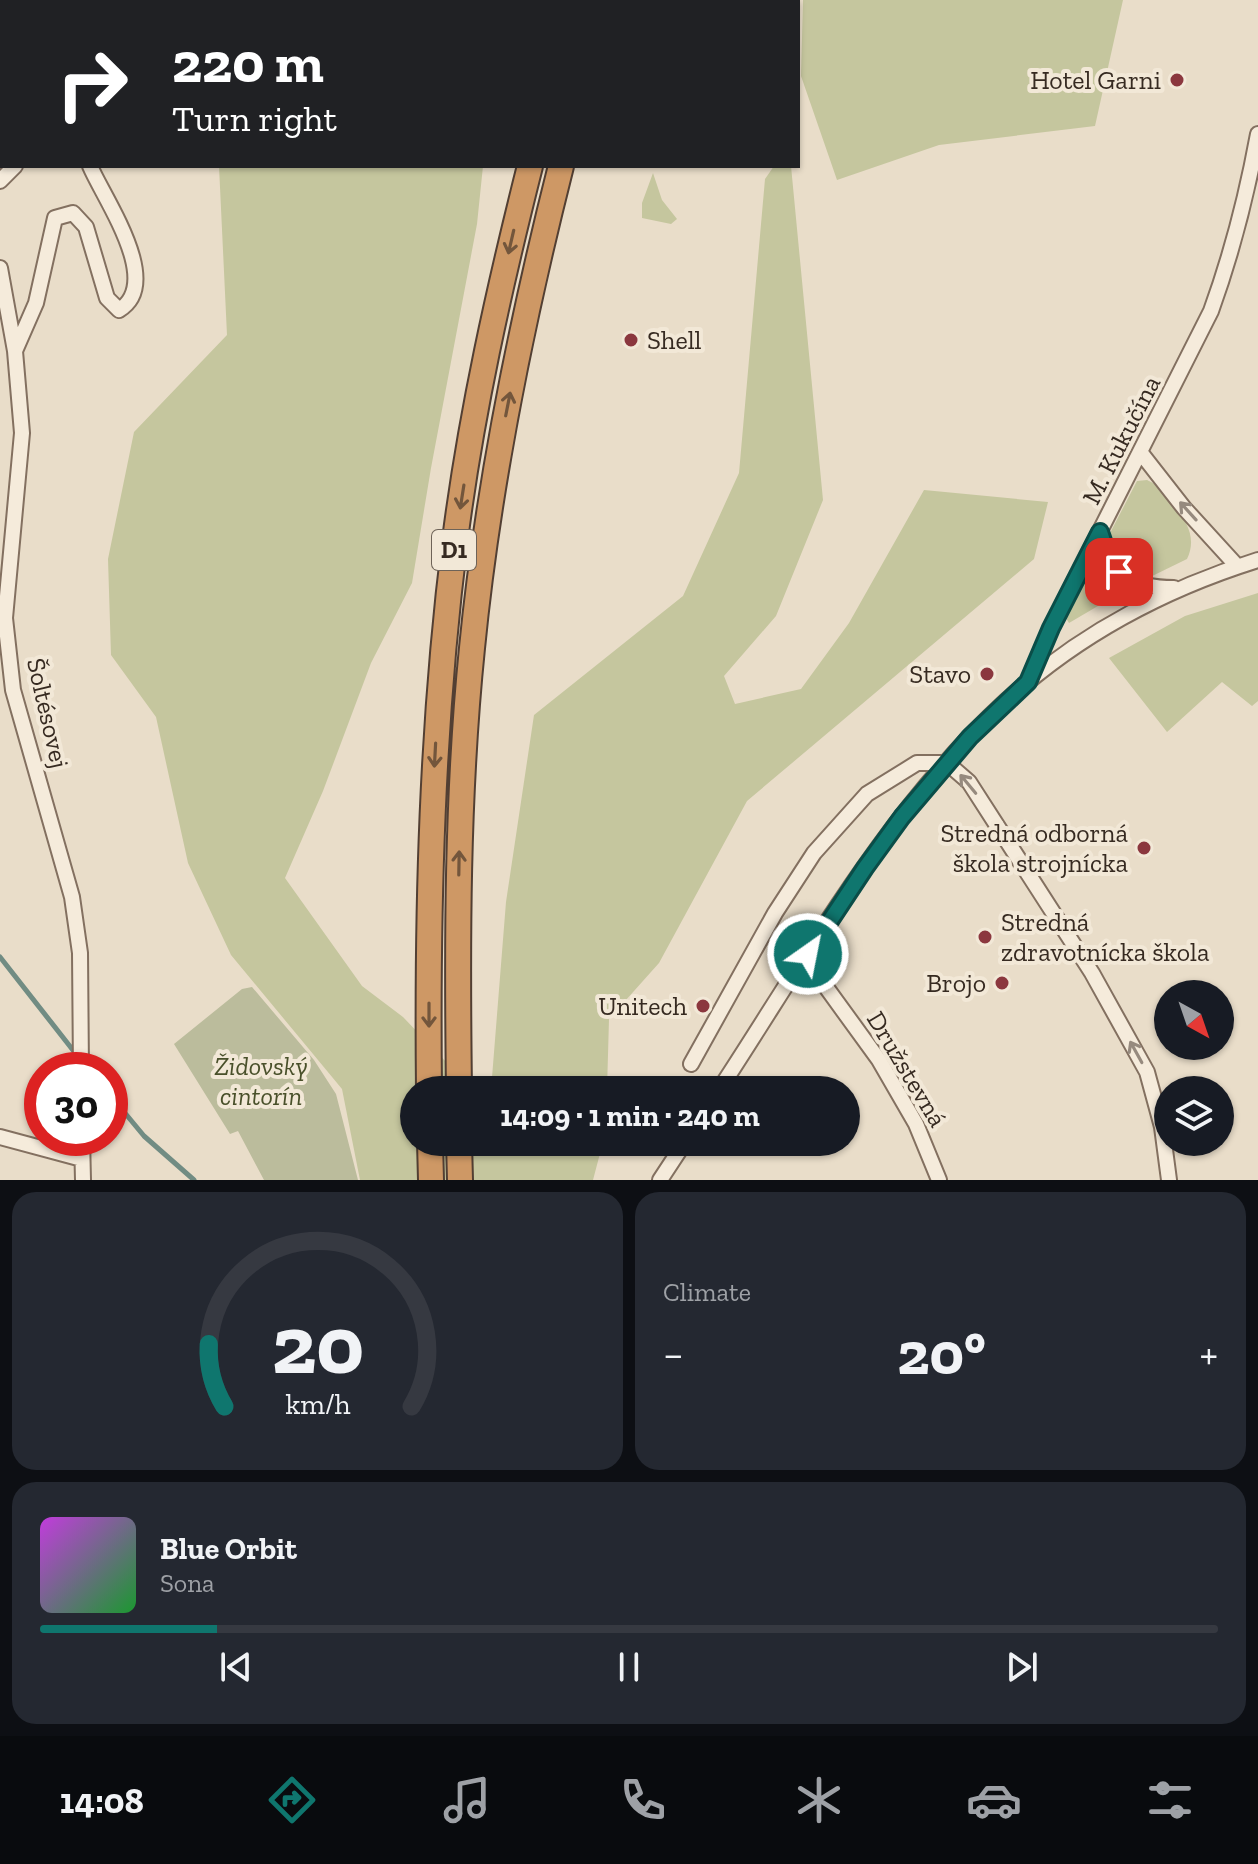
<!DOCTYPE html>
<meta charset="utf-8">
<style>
body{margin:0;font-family:"Zilla Slab",serif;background:#242831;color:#f1f3f6;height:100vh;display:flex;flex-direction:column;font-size:30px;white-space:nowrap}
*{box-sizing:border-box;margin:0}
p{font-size:26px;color:#9ea1a6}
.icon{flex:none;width:44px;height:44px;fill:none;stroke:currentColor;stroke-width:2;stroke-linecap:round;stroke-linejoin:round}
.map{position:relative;height:1180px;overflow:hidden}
.panel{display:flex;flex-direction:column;gap:12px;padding:12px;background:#0d0f14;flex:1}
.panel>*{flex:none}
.guide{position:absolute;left:0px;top:0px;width:800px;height:168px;box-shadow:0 2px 6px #0004;background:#202124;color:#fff;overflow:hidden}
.needle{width:52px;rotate:140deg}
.fabs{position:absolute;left:1154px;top:980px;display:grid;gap:16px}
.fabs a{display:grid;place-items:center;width:80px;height:80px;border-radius:50%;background:#171b24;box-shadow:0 2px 6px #0004;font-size:40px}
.speed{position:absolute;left:24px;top:1052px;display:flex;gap:16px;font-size:40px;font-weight:700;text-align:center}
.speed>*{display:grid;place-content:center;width:104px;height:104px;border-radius:50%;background:#171b24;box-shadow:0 2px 6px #0004;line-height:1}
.speed .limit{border:12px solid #d22;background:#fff;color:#111}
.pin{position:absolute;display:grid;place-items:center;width:68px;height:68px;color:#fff;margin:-34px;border-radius:16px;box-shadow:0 4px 12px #0006}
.me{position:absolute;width:88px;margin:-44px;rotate:33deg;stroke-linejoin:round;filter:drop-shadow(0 0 6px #0008)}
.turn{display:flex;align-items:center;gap:28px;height:168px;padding:0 40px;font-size:36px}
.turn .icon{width:104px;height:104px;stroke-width:2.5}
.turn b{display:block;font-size:56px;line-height:68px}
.big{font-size:60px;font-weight:700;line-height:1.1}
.panel .card{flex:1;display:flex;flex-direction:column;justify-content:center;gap:12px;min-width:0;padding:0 28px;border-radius:24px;background:#242831}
.panel .dial{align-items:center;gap:0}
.dial svg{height:208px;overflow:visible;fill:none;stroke:#363941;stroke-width:7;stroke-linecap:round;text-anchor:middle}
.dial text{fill:#f1f3f6;stroke:none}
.song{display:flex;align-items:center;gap:24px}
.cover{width:96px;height:96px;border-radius:12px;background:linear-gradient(135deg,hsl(290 70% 55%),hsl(130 70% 35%))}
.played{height:8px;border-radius:4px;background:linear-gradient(90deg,#0f766e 15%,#363941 15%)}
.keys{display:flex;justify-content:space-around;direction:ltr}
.heat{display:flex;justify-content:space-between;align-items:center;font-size:44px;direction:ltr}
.panel .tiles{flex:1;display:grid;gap:12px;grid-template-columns:1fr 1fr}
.card:last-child{grid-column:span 2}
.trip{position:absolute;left:400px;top:1076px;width:460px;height:80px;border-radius:40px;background:#171b24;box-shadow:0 2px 6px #0004;font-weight:700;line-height:80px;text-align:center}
.menu{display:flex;height:128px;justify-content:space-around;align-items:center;background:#090b0e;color:#9ea1a6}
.menu .icon{width:56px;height:56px}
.menu .selected{color:#0f766e}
.menu b{font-size:36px;color:#f1f3f6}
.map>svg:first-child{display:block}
.green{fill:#c5c69e}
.cemetery{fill:#bbbc9c}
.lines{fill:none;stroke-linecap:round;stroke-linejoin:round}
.stream{stroke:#718c83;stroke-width:5}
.street-casing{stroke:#837060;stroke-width:18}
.highway-casing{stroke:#523f33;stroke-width:28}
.street{stroke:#f5ebdb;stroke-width:14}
.highway{stroke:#ce9865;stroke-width:24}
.oneway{stroke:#73563c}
.oneway2{stroke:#968a7e}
.route-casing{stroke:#0a4d48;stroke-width:20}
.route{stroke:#0f766e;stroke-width:14}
.poi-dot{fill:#8b373e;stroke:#f2e8d7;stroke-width:3}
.labels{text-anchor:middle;stroke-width:8;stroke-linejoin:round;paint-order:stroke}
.shield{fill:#f2e8d7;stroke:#6e6358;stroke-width:2}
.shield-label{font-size:24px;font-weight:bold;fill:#362a21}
.poi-label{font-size:26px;fill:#362a21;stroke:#f2e8d7;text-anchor:end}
.street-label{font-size:26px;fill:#362a21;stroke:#f2e8d7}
.park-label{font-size:26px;font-style:italic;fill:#49502a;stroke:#f2e8d7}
</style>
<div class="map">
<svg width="1258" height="1180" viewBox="0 0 1258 1180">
<rect width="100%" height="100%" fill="#e9ddc9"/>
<path class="green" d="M803,0H1123L1095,126L939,145L837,180L801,76Z
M219,166H483L477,224L431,468L412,583L371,663L323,791L285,878L362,986L403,1017L473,1090H414V1142H603L593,1180H360L342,1089L231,955L188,863L156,717L111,655L108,559L134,432L227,335Z
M774,166H791L823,500L776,616L724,676L735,704L801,689L849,623L924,490L1048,502L1034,559L747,801L659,963L609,1019L607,1090H491L506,902L534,715L683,596L739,473L765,179Z
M653,173L662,200L677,219L671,224L642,218V203Z
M1147,480L1153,483C1172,505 1202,528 1187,559L1144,580C1126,572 1110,555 1109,535L1137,481Z
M1101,551L1132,586L1069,623L1066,618Z
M1258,593V701L1252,706L1222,682L1167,732L1109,658L1185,616Z"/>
<path class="cemetery" d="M252,987L314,1060L336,1094L358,1180H264L238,1131L230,1134L174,1044L242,989Z"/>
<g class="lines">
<path class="stream" d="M0,957L76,1054
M110,1095L144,1136L194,1180"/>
<defs>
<path id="street" d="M111,2L112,0
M0,181L15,166
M0,268L15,351L22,433L5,618L13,690L72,897L80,953L81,1070
M15,351L36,303L55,218L73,213L86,227L107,298L119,310C164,283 104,199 90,166
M1141,453L1184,508L1237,566
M1100,532C1112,574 1130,588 1174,588
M1029,680L1051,628L1211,311C1232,253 1247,194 1258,134
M947,763L969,782L1092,973L1147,1072L1162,1127L1169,1180
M826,987L879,1060L916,1124L939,1180
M691,1064L775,913L814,853L867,794L917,763H947
M719,1090C807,956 887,810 1006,701C1078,635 1165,589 1258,560
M0,1137L82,1159
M82,1138L83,1180
M660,1180L685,1142"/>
<path id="highway" d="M575,2V0
M605,2L606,0
M429,1090C427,906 432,723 455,540C471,414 499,289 530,166
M459,1090C457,943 457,795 472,648C488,485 521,324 561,166
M430,1142L431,1180
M459,1142L460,1180"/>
</defs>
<use href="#street" class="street-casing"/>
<use href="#highway" class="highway-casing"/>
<use href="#street" class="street"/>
<use href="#highway" class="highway"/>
</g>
<defs><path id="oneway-shaft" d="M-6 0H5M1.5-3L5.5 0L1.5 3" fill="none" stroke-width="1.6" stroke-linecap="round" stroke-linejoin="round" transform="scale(2)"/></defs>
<g class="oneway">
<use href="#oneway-shaft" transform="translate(511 242) rotate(103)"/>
<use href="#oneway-shaft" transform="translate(508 404) rotate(-79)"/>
<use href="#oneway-shaft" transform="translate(462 497) rotate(99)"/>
<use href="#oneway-shaft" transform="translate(435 755) rotate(93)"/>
<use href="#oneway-shaft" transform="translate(459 863) rotate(-89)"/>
<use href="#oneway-shaft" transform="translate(429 1015) rotate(90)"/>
</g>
<g class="oneway2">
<use href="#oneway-shaft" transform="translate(1188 511) rotate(-132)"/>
<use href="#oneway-shaft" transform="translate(968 784) rotate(-130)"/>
<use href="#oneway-shaft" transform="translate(1136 1052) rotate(-119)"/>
</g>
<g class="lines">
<defs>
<path id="route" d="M808,954L865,868L902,817L970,737L1028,682L1051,628L1100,532L1110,562L1119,572"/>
</defs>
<use href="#route" class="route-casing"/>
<use href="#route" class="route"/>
</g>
<g class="poi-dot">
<circle cx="1177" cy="80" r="8"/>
<circle cx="631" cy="340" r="8"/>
<circle cx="987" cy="674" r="8"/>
<circle cx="1144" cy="848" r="8"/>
<circle cx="985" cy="937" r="8"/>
<circle cx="1002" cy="983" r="8"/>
<circle cx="703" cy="1006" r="8"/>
</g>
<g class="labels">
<rect class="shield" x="432" y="530" width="44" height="40" rx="6"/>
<g class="shield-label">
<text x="454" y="558">D1</text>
</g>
<g class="poi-label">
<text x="1161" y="89">Hotel Garni</text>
<text x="647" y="349" text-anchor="start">Shell</text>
<text x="971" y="683">Stavo</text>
<text x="1128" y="842">Stredná odborná<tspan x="1128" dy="30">škola strojnícka</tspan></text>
<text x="1001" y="931" text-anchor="start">Stredná<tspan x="1001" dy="30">zdravotnícka škola</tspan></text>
<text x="986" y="992">Brojo</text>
<text x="687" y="1015">Unitech</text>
</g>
<g class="street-label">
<text transform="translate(1121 440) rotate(-63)" y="9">M. Kukučína</text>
<text transform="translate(48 713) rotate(77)" y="9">Šoltésovej</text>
<text transform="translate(907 1069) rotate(59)" y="9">Družstevná</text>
</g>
<g class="park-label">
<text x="261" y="1075">Židovský<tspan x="261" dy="30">cintorín</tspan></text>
</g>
</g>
</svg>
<div class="fabs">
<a><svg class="needle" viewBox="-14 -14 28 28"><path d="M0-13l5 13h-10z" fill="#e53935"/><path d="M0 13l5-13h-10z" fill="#9ea1a6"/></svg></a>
<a><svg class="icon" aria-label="layers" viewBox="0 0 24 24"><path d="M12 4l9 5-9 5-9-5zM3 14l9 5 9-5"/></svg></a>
</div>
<div class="speed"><div class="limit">30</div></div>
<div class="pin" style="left:1119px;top:572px;background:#d93025"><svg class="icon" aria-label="arrive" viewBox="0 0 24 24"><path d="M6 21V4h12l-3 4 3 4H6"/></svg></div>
<svg class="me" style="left:808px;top:954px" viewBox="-20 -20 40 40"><circle r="17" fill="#0f766e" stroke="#fff" stroke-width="3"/><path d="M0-11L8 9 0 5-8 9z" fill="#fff"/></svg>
<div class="trip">14:09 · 1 min · 240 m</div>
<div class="guide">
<div class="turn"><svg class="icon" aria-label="right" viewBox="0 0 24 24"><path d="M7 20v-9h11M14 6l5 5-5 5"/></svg><div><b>220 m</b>Turn right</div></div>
</div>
</div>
<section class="panel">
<div class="tiles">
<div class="card dial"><svg viewBox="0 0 100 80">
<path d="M14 69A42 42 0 1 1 86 69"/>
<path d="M14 69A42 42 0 0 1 8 45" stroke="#0f766e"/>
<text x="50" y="56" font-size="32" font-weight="700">20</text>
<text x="50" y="72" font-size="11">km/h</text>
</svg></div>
<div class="card"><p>Climate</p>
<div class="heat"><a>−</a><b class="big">20°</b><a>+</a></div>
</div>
<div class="card">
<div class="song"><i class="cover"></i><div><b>Blue Orbit</b><p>Sona</p></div></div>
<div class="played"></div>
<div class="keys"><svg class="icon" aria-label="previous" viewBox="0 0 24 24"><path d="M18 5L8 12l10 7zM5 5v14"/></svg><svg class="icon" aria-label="pause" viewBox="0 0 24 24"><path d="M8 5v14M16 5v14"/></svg><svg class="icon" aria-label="next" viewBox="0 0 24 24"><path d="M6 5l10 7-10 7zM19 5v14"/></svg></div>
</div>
</div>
</section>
<nav class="menu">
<b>14:08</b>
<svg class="icon selected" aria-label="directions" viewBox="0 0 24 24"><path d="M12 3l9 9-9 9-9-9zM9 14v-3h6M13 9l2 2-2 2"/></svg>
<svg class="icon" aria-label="music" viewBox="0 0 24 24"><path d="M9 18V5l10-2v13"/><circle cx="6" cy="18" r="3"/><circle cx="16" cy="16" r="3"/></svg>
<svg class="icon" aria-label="phone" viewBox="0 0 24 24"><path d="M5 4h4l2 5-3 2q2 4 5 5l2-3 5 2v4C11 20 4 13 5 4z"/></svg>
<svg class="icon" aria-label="climate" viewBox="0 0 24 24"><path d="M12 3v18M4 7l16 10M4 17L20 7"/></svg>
<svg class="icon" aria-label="car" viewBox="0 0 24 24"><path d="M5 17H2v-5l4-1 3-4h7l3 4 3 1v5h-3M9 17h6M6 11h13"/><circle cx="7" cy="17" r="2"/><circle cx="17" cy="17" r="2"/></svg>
<svg class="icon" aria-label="filters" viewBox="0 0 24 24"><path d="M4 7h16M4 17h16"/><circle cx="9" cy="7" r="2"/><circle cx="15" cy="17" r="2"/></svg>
</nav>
